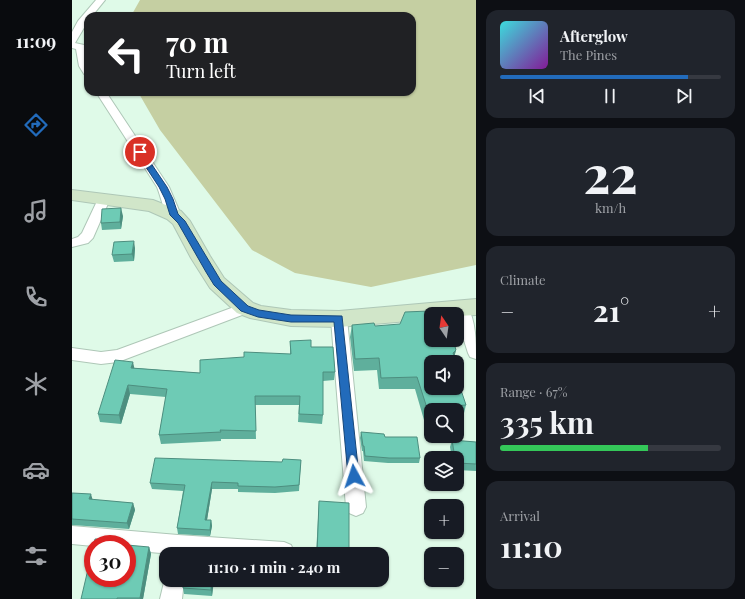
<!DOCTYPE html>
<meta charset="utf-8">
<style>
body{margin:0;font-family:"Playfair Display",serif;background:#20242c;color:#f1f3f6;height:100vh;display:flex;flex-direction:column;font-size:15px;white-space:nowrap}
*{box-sizing:border-box;margin:0}
p{font-size:13px;color:#9ea1a6}
.icon{flex:none;width:22px;height:22px;fill:none;stroke:currentColor;stroke-width:2;stroke-linecap:round;stroke-linejoin:round}
.map{position:relative;flex:1;overflow:hidden}
.drawer{display:flex;flex-direction:column;gap:10px;padding:10px;background:#0d0f14;width:269px}
.drawer>*{flex:none}
.guide{position:absolute;left:12px;top:12px;width:332px;height:84px;border-radius:12px;box-shadow:0 1px 3px #0004;background:#202124;color:#fff;overflow:hidden}
.needle{width:26px;rotate:347deg}
.controls{position:absolute;left:352px;top:307px;display:grid;gap:8px}
.controls a{display:grid;place-items:center;width:40px;height:40px;border-radius:8px;background:#171b24;box-shadow:0 1px 3px #0004;font-size:20px}
.speed{position:absolute;left:12px;top:535px;display:flex;gap:8px;font-size:20px;font-weight:700;text-align:center}
.speed>*{display:grid;place-content:center;width:52px;height:52px;border-radius:50%;background:#171b24;box-shadow:0 1px 3px #0004;line-height:1}
.speed .limit{border:6px solid #d22;background:#fff;color:#111}
.pin{position:absolute;display:grid;place-items:center;width:34px;height:34px;color:#fff;margin:-17px;border:2px solid #fff;border-radius:50%;box-shadow:0 1px 4px #0007}
.me{position:absolute;width:44px;margin:-22px;rotate:355deg;stroke-linejoin:round;filter:drop-shadow(0 0 3px #0008)}
.turn{display:flex;align-items:center;gap:14px;height:84px;padding:0 16px;font-size:18px}
.turn .icon{width:52px;height:52px;stroke-width:2.5}
.turn b{display:block;font-size:28px;line-height:34px}
.big{font-size:30px;font-weight:700;line-height:1.1}
.drawer .card{flex:1;display:flex;flex-direction:column;justify-content:center;gap:6px;min-width:0;padding:0 14px;border-radius:12px;background:#20242c}
.drawer .dial{align-items:center;gap:0}
.dial b{font-size:52px;line-height:1}
.song{display:flex;align-items:center;gap:12px}
.cover{width:48px;height:48px;border-radius:6px;background:linear-gradient(135deg,hsl(180 70% 55%),hsl(290 70% 35%))}
.played{height:4px;border-radius:2px;background:linear-gradient(90deg,#226bbb 85%,#363941 85%)}
.keys{display:flex;justify-content:space-around;direction:ltr}
.heat{display:flex;justify-content:space-between;align-items:center;font-size:22px;direction:ltr}
.charge{height:6px;border-radius:3px;background:linear-gradient(90deg,#34c759 67%,#363941 0)}
.trip{position:absolute;left:87px;top:547px;width:230px;height:40px;border-radius:12px;background:#171b24;box-shadow:0 1px 3px #0004;font-weight:700;line-height:40px;text-align:center}
main{display:flex;flex:1;min-height:0}
.dock{display:flex;flex-direction:column;width:72px;justify-content:space-around;align-items:center;background:#090b0e;color:#9ea1a6}
.dock .icon{width:28px;height:28px}
.dock .current{color:#226bbb}
.dock b{font-size:18px;color:#f1f3f6}
.map>svg:first-child{display:block}
.green{fill:#c5cfa2}
.lines{fill:none;stroke-linecap:round;stroke-linejoin:round}
.street-casing{stroke:#aec7b7;stroke-width:2}
.secondary-casing{stroke:#aec7b7;stroke-width:2}
.street{fill:#fff;fill-rule:evenodd}
.secondary{fill:#d1e6c9;fill-rule:evenodd}
.wall{fill:#5faf9c}
.shaded-wall{fill:#4d8e7f}
.building{fill:#6ecbb5;stroke:#4d8e7f}
.route{fill:#226bbb;stroke:#16467a}
</style>
<main>
<nav class="dock">
<b>11:09</b>
<svg class="icon current" aria-label="directions" viewBox="0 0 24 24"><path d="M12 3l9 9-9 9-9-9zM9 14v-3h6M13 9l2 2-2 2"/></svg>
<svg class="icon" aria-label="music" viewBox="0 0 24 24"><path d="M9 18V5l10-2v13"/><circle cx="6" cy="18" r="3"/><circle cx="16" cy="16" r="3"/></svg>
<svg class="icon" aria-label="phone" viewBox="0 0 24 24"><path d="M5 4h4l2 5-3 2q2 4 5 5l2-3 5 2v4C11 20 4 13 5 4z"/></svg>
<svg class="icon" aria-label="climate" viewBox="0 0 24 24"><path d="M12 3v18M4 7l16 10M4 17L20 7"/></svg>
<svg class="icon" aria-label="car" viewBox="0 0 24 24"><path d="M5 17H2v-5l4-1 3-4h7l3 4 3 1v5h-3M9 17h6M6 11h13"/><circle cx="7" cy="17" r="2"/><circle cx="17" cy="17" r="2"/></svg>
<svg class="icon" aria-label="filters" viewBox="0 0 24 24"><path d="M4 7h16M4 17h16"/><circle cx="9" cy="7" r="2"/><circle cx="15" cy="17" r="2"/></svg>
</nav>
<div class="map">
<svg width="404" height="599" viewBox="0 0 404 599">
<rect width="100%" height="100%" fill="#dffae8"/>
<path class="green" d="M68,0H404V265L299,287L223,273L180,250L88,130L66,92H340V16H59Z"/>
<g class="lines">
<defs>
<path id="street" d="M24,0H33L20,16H16V21L3,43L12,45L14,47L16,75L12,74L7,66L4,49L0,48V32L6,21Z
M24,92H34L97,187L109,215L107,218L102,219L97,218C91,209 89,197 85,187Z
M32,195L37,196L38,199L21,238L16,243L0,247V239L6,237L10,233L26,199L27,196Z
M173,303L178,304L181,308L178,312L46,362L29,364L0,360V348L29,352L45,350Z
M390,304L395,305C404,322 404,340 404,359L398,357L396,353L382,309L385,305Z
M267,313L272,315L275,319L294,507L291,513L284,516L277,513L274,507L259,319L262,315Z
M0,526L106,535L212,542L219,545L222,552L221,554H100L55,550V544H21V546L0,544Z
M94,574V580H112L110,599H88Z"/>
<path id="secondary" d="M0,190L81,200L109,211L118,221L138,256L152,278L181,303L189,306L219,310L267,311L404,299V315L385,316V314H359V319L267,327L219,326L178,318L165,313L138,288L119,258L101,224L95,219L77,211L0,200Z"/>
</defs>
<use href="#street" class="street-casing"/>
<use href="#secondary" class="secondary-casing"/>
<use href="#street" class="street"/>
<use href="#secondary" class="secondary"/>
</g>
<path class="wall" d="M51,216L49,229L30,230L29,223Z
M63,248L62,261L42,262L40,255Z
M280,325L303,326L384,342L382,344L384,350L382,357L359,362L394,405L391,417H385V410H359V419L352,420L343,389H307L305,370L282,371L278,337Z
M218,341L239,347L263,372L262,380L251,381V415L250,424L226,422L227,405H183L184,439H149V441L89,444L87,435L94,397L58,394L49,424L28,422L26,414L63,368L128,373L218,354Z
M289,432L313,437L348,458L347,463H316L292,461L291,451H290L288,438Z
M380,440L404,442V471L385,470V458H380L378,447Z
M229,460L227,491L203,493L166,492V489H140L135,520H139L140,526L138,536L106,534L105,528L111,491L80,489L78,483Z
M0,493L20,500L61,503L63,510L57,529L0,525Z
M247,501L277,554H244Z
M77,547L79,554L71,599H9Z
M142,580L140,596L112,594L111,588Z"/>
<path class="shaded-wall" d="M49,208L51,216L49,229L48,222Z
M62,241L63,248L62,261L60,254Z
M381,340H384L378,351Z
M384,350L381,362V353Z
M61,362L63,371L59,368Z
M56,385L58,394L49,424L47,415Z
M140,482V489L134,526L133,520Z
M19,494L21,501L17,499Z
M61,503L63,510L57,529L55,523Z
M139,520L140,526L138,536V530Z
M51,539L53,544H50Z
M77,547L79,554L71,599H68Z
M140,580H142L140,596L139,590Z"/>
<path class="building" d="M49,208L48,222L29,223L30,209Z
M62,241L60,254L40,255L42,242Z
M381,310L382,314H359V340H381L384,350L381,353L384,362H359V388H385V378L394,405L355,408L345,377L309,378L307,358L283,359L280,325L302,323L303,326L328,324L333,312Z
M385,324L387,330L385,333Z
M239,340V347H261L263,372H251V415L227,414L228,396H183L184,431L148,430L149,432L87,435L95,389L56,385L47,415L26,414L43,360L61,362L59,368L128,373V360L172,357V352L219,354L218,341Z
M289,432L312,434L313,437H345L348,458H317L293,456L292,446H291Z
M380,440L404,442V464L385,463V458H383Z
M83,458L210,462L211,459L229,460L227,485L203,487L166,486V483L140,482L133,520H139L138,530L105,528L113,485L78,483Z
M0,493L19,494L17,499L61,503L55,523L0,519Z
M247,501L277,503V554H245Z
M23,539H51L50,544H51H22Z
M55,545L77,547L68,598H45V599H9L21,548V578H55Z
M107,549H135L134,554H106Z
M111,580H140L139,590L111,588Z"/>
<path class="route" d="M68,149L70,150L95,187L101,199L106,214L113,221L149,281L176,306L187,310L219,315L270,316L287,476L286,479L282,481L277,479L276,476L262,322H219L186,317L169,311L142,285L134,272L106,223L98,215L93,199L87,187L64,152Z"/>
</svg>
<div class="controls">
<a><svg class="needle" viewBox="-14 -14 28 28"><path d="M0-13l5 13h-10z" fill="#e53935"/><path d="M0 13l5-13h-10z" fill="#9ea1a6"/></svg></a>
<a><svg class="icon" aria-label="sound" viewBox="0 0 24 24"><path d="M4 9h4l5-4v14l-5-4H4zM17 9q2 3 0 6"/></svg></a>
<a><svg class="icon" aria-label="search" viewBox="0 0 24 24"><circle cx="10" cy="10" r="6"/><path d="M15 15l6 6"/></svg></a>
<a><svg class="icon" aria-label="layers" viewBox="0 0 24 24"><path d="M12 4l9 5-9 5-9-5zM3 14l9 5 9-5"/></svg></a>
<a>+</a>
<a>−</a>
</div>
<div class="speed"><div class="limit">30</div></div>
<div class="pin" style="left:68px;top:152px;background:#d93025"><svg class="icon" aria-label="arrive" viewBox="0 0 24 24"><path d="M6 21V4h12l-3 4 3 4H6"/></svg></div>
<svg class="me" style="left:282px;top:476px" viewBox="-20 -20 40 40"><path d="M0-17L14 15 0 8-14 15z" fill="#226bbb" stroke="#fff" stroke-width="4"/></svg>
<div class="trip">11:10 · 1 min · 240 m</div>
<div class="guide">
<div class="turn"><svg class="icon" aria-label="left" viewBox="0 0 24 24"><path d="M17 20v-9H6M10 6l-5 5 5 5"/></svg><div><b>70 m</b>Turn left</div></div>
</div>
</div>
<section class="drawer">
<div class="card">
<div class="song"><i class="cover"></i><div><b>Afterglow</b><p>The Pines</p></div></div>
<div class="played"></div>
<div class="keys"><svg class="icon" aria-label="previous" viewBox="0 0 24 24"><path d="M18 5L8 12l10 7zM5 5v14"/></svg><svg class="icon" aria-label="pause" viewBox="0 0 24 24"><path d="M8 5v14M16 5v14"/></svg><svg class="icon" aria-label="next" viewBox="0 0 24 24"><path d="M6 5l10 7-10 7zM19 5v14"/></svg></div>
</div>
<div class="card dial"><b>22</b><p>km/h</p></div>
<div class="card"><p>Climate</p>
<div class="heat"><a>−</a><b class="big">21°</b><a>+</a></div>
</div>
<div class="card"><p>Range · 67%</p><b class="big">335 km</b><div class="charge"></div></div>
<div class="card"><p>Arrival</p><b class="big">11:10</b></div>
</section>
</main>
